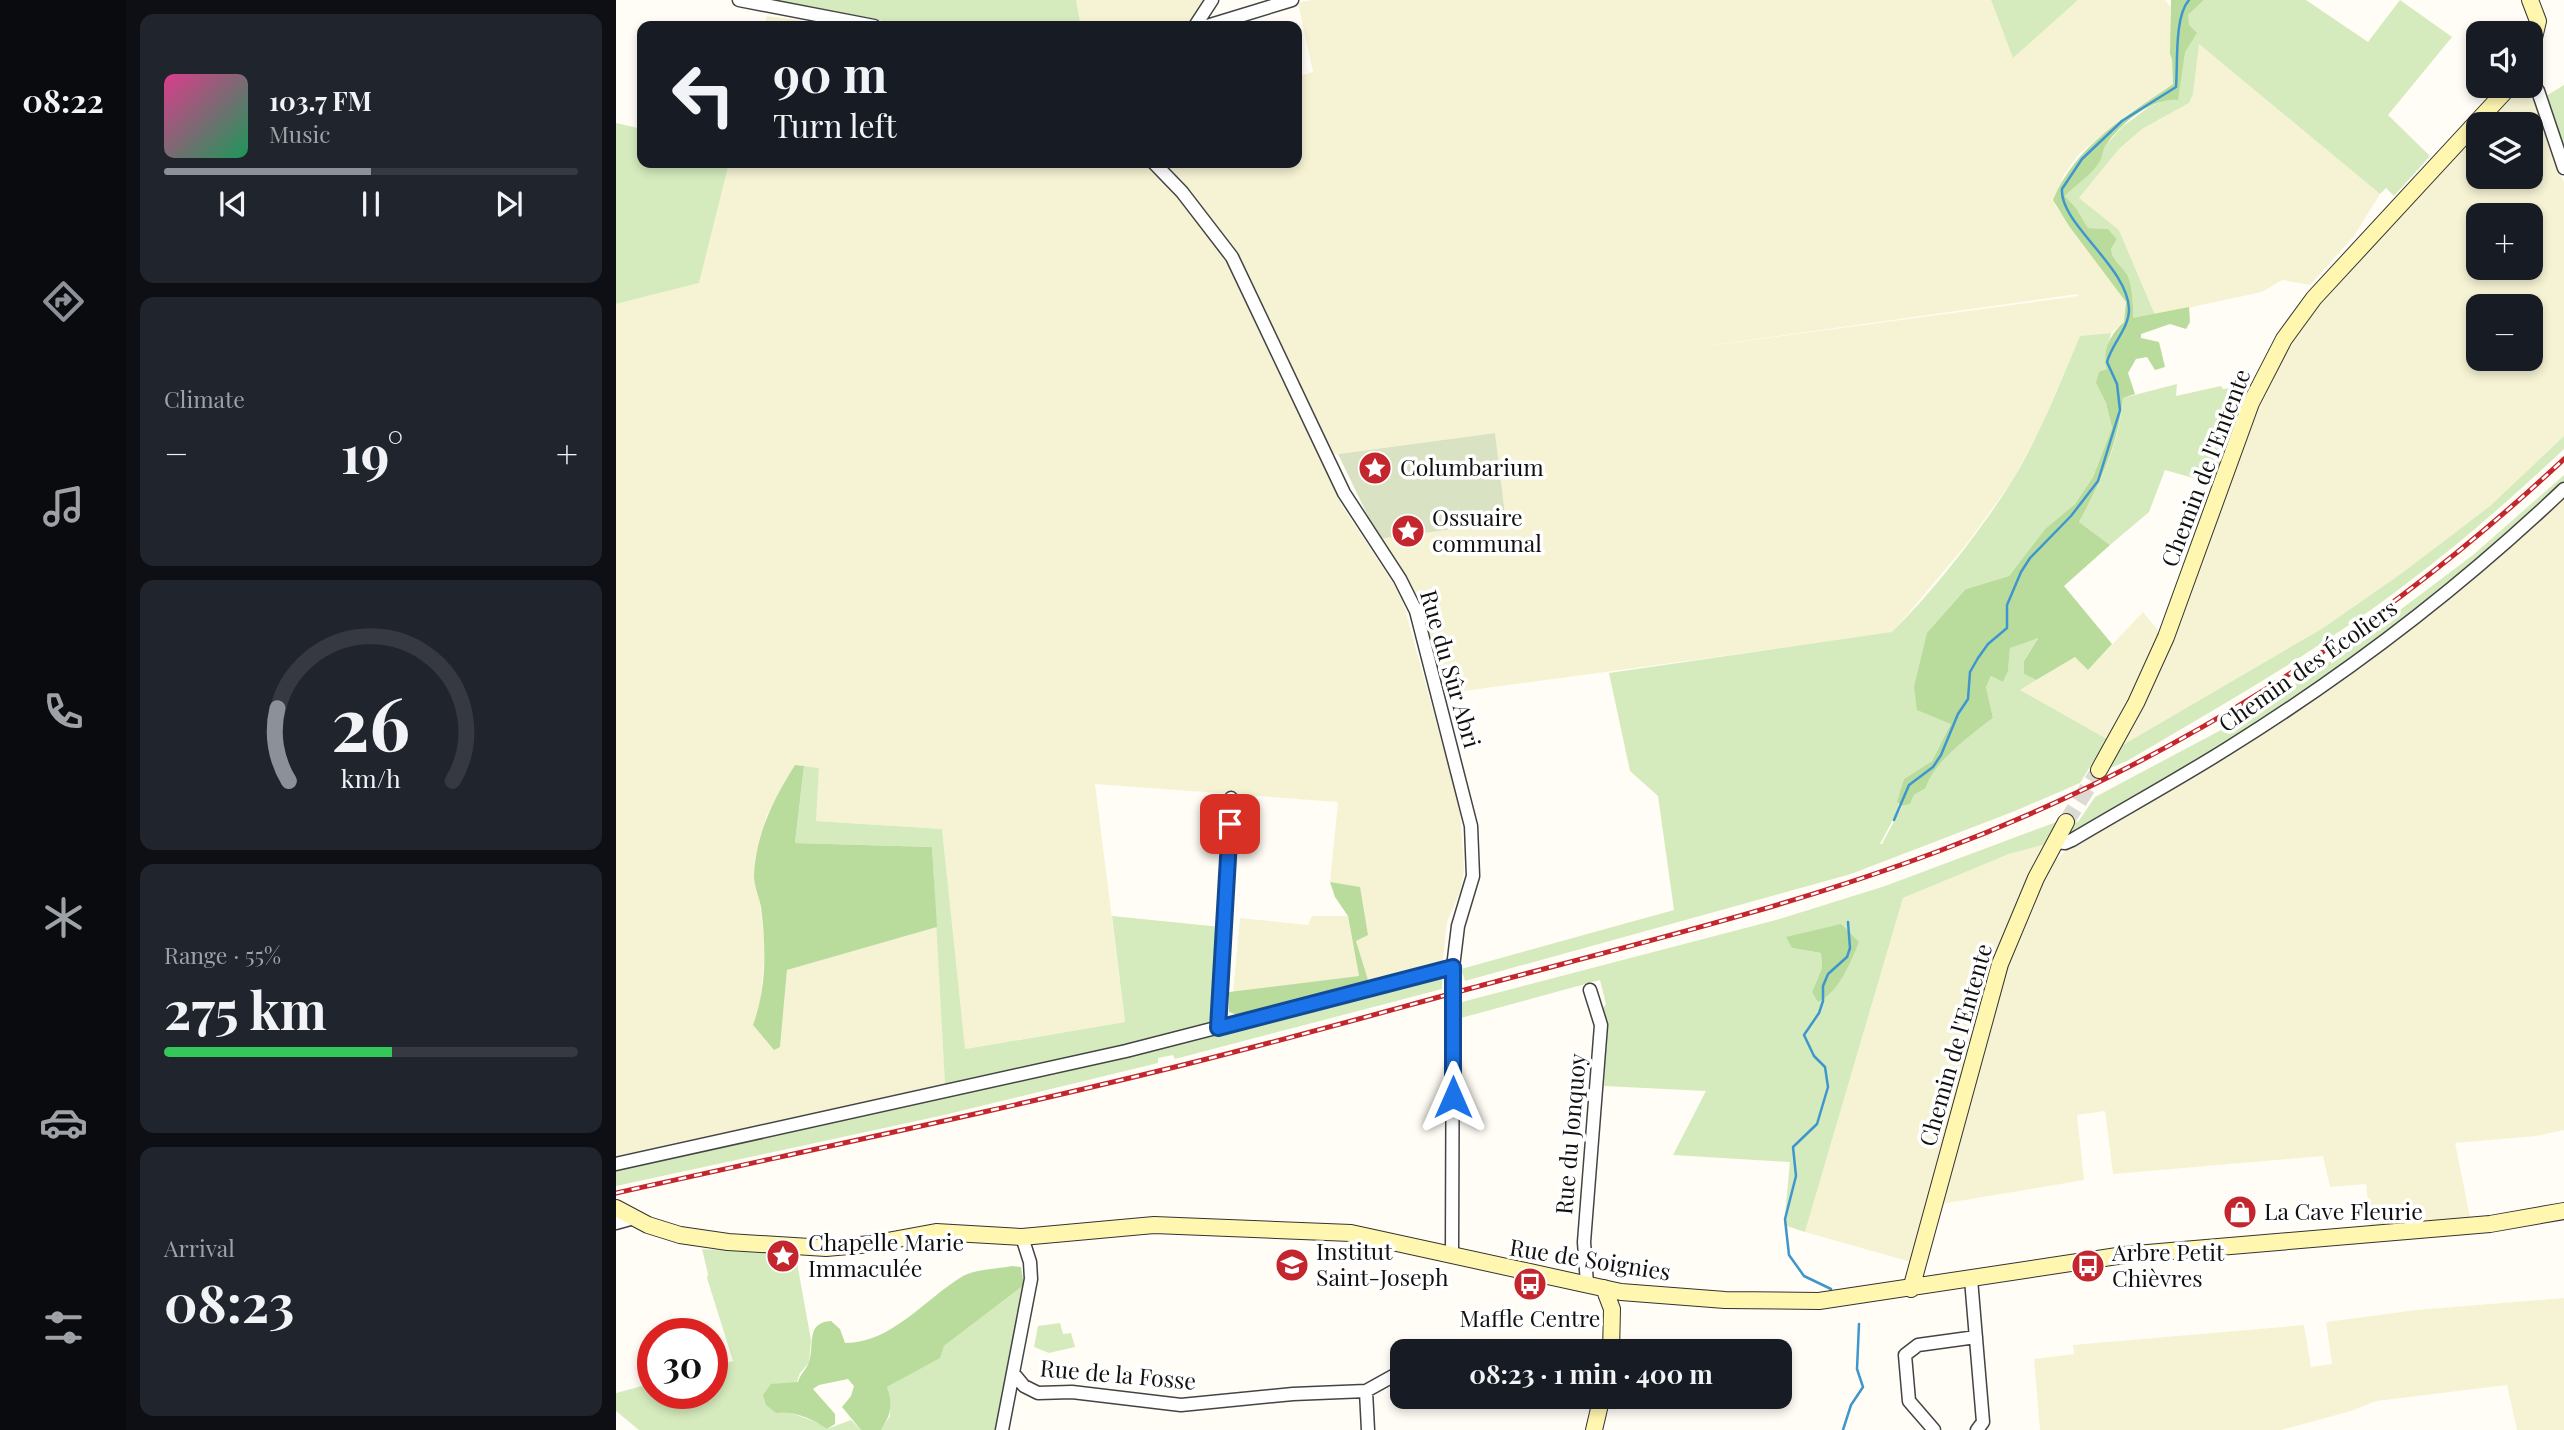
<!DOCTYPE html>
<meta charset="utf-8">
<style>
body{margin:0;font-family:"Playfair Display",serif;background:#20242c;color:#f1f3f6;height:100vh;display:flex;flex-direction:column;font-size:26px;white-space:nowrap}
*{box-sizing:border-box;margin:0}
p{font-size:23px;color:#9ea1a6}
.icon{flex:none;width:38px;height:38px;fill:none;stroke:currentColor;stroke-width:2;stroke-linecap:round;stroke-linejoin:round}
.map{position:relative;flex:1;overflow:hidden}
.drawer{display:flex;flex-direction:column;gap:14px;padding:14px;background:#0d0f14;width:490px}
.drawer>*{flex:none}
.top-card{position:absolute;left:21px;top:21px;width:665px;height:147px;border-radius:14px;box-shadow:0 4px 10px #0003;background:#171b24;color:#f1f3f6;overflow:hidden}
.fabs{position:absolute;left:1850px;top:21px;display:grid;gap:14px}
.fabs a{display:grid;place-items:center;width:77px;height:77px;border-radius:14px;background:#171b24;box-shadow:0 4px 10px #0003;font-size:35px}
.speed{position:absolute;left:21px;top:1318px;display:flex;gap:14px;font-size:35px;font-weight:700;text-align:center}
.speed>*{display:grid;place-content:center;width:91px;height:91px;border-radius:50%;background:#171b24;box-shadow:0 4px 10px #0003;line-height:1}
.speed .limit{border:10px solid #d22;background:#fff;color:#111}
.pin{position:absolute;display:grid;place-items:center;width:60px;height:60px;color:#fff;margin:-30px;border-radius:14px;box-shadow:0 4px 10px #0006}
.me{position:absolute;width:77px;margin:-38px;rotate:0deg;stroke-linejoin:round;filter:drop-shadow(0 0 5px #0008)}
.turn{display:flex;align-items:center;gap:24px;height:147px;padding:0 21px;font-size:32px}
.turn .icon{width:91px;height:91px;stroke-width:2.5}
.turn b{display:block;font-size:49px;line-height:60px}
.big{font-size:52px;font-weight:700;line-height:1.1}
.drawer .tile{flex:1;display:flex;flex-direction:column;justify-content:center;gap:10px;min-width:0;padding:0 24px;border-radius:14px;background:#20242c}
.drawer .dial{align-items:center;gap:0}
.dial svg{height:182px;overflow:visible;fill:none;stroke:#363941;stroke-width:7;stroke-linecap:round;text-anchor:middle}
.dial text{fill:#f1f3f6;stroke:none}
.song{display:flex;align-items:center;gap:21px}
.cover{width:84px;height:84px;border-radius:10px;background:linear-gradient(135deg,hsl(330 70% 55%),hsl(150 70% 35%))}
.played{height:7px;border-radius:4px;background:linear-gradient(90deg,#8c9099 50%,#363941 50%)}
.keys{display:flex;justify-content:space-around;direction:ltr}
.heat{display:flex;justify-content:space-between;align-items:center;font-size:38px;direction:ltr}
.charge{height:10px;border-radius:5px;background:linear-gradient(90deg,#34c759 55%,#363941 0)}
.trip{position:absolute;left:774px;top:1339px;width:402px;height:70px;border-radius:14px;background:#171b24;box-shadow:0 4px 10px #0003;font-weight:700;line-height:70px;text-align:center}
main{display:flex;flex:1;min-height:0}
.tab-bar{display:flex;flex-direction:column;width:126px;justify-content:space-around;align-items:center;background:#090b0e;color:#9ea1a6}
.tab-bar .icon{width:49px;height:49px}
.tab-bar .selected{color:#8c9099}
.tab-bar b{font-size:32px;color:#f1f3f6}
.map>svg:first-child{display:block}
.farmland{fill:#f6f3d4;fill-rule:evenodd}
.green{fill:#d5ebbd;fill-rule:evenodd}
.forest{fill:#b9dc9c}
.cemetery{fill:#d9e3c4}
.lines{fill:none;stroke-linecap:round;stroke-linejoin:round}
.stream{stroke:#3f96cf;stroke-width:2.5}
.building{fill:#5a524d}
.secondary-tunnel{stroke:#dbdad3;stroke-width:16;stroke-dasharray:16 8;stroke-linecap:butt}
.street-casing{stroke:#444;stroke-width:15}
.secondary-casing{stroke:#333;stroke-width:18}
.street{stroke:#fff;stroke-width:12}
.secondary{stroke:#fff6b0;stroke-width:16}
.rail-casing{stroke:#c4262e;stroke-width:5}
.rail{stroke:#fff;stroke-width:2.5;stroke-dasharray:8;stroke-linecap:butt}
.route-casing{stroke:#114b97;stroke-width:18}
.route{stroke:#1a73e8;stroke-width:12}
.labels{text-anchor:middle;stroke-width:7;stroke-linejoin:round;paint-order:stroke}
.poi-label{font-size:23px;fill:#111;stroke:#fff;text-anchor:start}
.street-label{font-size:23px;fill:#111;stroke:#fff}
</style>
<main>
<nav class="tab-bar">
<b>08:22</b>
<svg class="icon selected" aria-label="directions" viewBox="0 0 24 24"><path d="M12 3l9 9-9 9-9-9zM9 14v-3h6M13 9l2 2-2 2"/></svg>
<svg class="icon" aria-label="music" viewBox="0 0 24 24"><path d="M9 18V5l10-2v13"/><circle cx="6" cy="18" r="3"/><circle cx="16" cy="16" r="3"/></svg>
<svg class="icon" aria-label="phone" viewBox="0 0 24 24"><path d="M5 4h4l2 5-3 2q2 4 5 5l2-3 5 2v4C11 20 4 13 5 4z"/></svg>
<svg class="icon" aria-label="climate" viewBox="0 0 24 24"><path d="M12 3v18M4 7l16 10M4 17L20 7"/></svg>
<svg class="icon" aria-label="car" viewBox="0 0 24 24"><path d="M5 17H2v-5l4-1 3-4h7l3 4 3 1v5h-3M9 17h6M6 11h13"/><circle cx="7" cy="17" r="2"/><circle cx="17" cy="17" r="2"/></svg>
<svg class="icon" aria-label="filters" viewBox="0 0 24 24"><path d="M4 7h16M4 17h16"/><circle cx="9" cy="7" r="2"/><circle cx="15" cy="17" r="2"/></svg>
</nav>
<section class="drawer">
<div class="tile">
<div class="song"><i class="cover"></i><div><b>103.7 FM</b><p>Music</p></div></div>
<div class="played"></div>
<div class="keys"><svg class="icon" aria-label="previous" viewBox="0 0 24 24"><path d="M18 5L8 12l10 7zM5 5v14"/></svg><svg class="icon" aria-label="pause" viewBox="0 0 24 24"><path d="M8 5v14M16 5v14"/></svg><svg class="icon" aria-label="next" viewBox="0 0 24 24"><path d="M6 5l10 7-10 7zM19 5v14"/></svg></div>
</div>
<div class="tile"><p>Climate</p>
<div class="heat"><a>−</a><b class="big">19°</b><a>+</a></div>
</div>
<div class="tile dial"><svg viewBox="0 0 100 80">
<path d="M14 69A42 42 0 1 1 86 69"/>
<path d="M14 69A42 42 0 0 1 9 37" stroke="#8c9099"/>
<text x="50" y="56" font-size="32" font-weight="700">26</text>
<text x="50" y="72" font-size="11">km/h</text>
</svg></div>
<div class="tile"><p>Range · 55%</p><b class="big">275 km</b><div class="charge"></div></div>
<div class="tile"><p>Arrival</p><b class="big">08:23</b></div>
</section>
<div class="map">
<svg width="1948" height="1430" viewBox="0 0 1948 1430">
<rect width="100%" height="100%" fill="#fffdf5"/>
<path class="farmland" d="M460,0H593L569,26H465Z
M695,0H1375L1397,57L1462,0H1549L1554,6L1557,84L1513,113L1463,154L1447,176L1439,205L1510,302L1508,322L1495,333L1464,336L1424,429L1396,481L1353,541L1276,633L826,694L804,613L763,539L890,522L879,433L713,455L633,281L609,238L543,163H681V77L697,72L682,3ZM1462,294V296L1070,349Z
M151,16L230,26H148Z
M1582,43L1764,194L1738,236L1694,285L1666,280L1646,292L1539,315L1503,230L1462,199L1503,149L1526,129L1573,103Z
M1905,86H1912L1917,92L1948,183V436L1874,506L1786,573L1707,628L1505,746L1547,662L1642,406L1677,335L1706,298L1862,130V177H1914V124H1867ZM1862,215H1914V268H1862ZM1862,306H1914V359H1862Z
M113,163H533L603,242L673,384L726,506L785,595L844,808L848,871L844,892L831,922L827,960L752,980L740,941L744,888L714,882L722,802L479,784L509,1022L348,1049L326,829L199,821L203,768L179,765L150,817L138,880L144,903L149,947L144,1008L164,1047L171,970L321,927L329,1085L0,1164V304L83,283Z
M1948,494V1130L1920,1136L1839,1143L1854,1217L1755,1226L1750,1184L1714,1187L1707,1156L1497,1174L1489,1111L1461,1115L1468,1180L1325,1204L1378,1006L1399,943L1437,862L1451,850L1616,750Z
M1527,612L1545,634L1491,739L1403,690L1459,656L1472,670Z
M1428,844L1383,944L1364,1002L1295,1262L1189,1232L1287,898L1393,854Z
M696,916H732L743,976L617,992L624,918L692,925Z
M1948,1298V1430H1901L1891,1385L1760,1401L1735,1411L1665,1430H1424L1418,1359L1458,1354L1457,1345L1688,1325L1695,1367L1716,1364L1710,1322L1801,1310Z"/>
<path class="green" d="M155,0H460L465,26H282L260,19Z
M1375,0H1462L1397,58Z
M1588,0H1690L1752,42L1784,0L1836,37L1772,115L1814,156L1778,196L1770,188L1764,194L1583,44L1577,94L1573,103L1526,129L1503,149L1463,198L1503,230L1539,315L1517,319C1518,309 1516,281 1510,273C1502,263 1497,262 1495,249L1501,239L1492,229L1472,228L1460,208L1449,196L1484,160L1488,147L1506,127L1533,107L1551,99L1565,69L1572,15Z
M1948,85V150L1930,96Z
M0,123L26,129V163H113L83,283L0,304Z
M1495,333L1489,359L1492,369L1480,383L1490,403L1496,428L1477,477L1459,504L1429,529L1393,576L1350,589L1336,724L1316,761L1288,779L1281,812L1264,844H1266L1286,806L1294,804L1298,795L1310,788C1317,762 1356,734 1377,718L1370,687L1375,676L1387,682L1392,670L1394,648L1422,637L1408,661V674L1420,680L1404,690L1491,739L1464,783L1399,811L1235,874L849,981L845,969L1058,910L1042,796L1014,771L993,673L1276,632C1316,593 1366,529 1396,481C1424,435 1443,385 1464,336Z
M1561,384L1560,396L1605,386L1607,389L1635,386L1599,484L1549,470L1533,512L1494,545L1463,522C1485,482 1503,444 1507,398Z
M1948,436V449C1898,496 1845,543 1790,584C1702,651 1606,705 1511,761L1492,769L1505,746L1707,628L1786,573L1874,506Z
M1948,475V485L1914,518L1771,634L1611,745L1455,836L1452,833L1458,821L1462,822L1479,797L1605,730L1727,653L1857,555Z
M188,766L203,768L200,821L326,829L349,1049L509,1022L496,916L605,927L598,1021L512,1046L329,1085L316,847L179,843Z
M1443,821L1434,843L1393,854L1287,898L1189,1232L1168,1225L1174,1162L1057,1155L1090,1091L988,1086L991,1033L987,1008L990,1004L984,980L845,1018L846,1002L1160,920L1269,886ZM1243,942L1196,992L1206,968L1205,953L1176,948Z
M826,975V989L559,1059L557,1055L542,1058V1063L328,1115L0,1186V1165Z
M86,1249L164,1254V1258L169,1259L170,1255L180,1257L195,1340L193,1363L184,1373L171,1411C186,1418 198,1419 211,1429L235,1420L245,1430H23L0,1411V1393L37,1383V1393H96V1367L117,1361L91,1278L92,1274Z
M408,1285L386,1430H265L274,1416L271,1387L323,1358L328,1346Z
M444,1323L447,1334L455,1333L459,1347L433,1353L418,1347L422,1326Z"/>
<path class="forest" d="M1555,0H1588L1572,15L1573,25L1581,33L1569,52L1562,100C1536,97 1504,124 1490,145C1486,150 1487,156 1484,161C1476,175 1460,184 1449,196L1460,208L1472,228L1492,229L1501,239L1495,249C1497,262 1503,263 1510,273C1516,280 1518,309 1517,318L1573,307L1574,322L1570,329L1554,324L1525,334V338L1543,342L1549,367L1539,370L1531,357L1520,359L1512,373L1519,394L1507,398C1502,444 1485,482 1463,522L1494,545L1448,586L1496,644L1472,670L1459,657L1420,680L1408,674V661L1422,638L1394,648L1392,671L1387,682L1375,676L1370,687L1377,718C1356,734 1317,762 1310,788L1298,795L1294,804L1286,806L1281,802L1288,779L1316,761L1335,724L1301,710L1298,687L1311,633L1350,589L1393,576L1429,529L1459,504L1477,477L1496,428L1490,403L1480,383L1483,372L1491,369C1485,352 1495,333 1508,322L1510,302L1453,226L1437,200C1460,145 1509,117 1557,84L1556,59L1554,54Z
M179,765L188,766L179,843L316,847L321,927L171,970L164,1047L158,1050L137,1025C151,988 150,946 145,907C143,897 138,886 138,876C140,834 157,800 179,765Z
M714,882L744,887L752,935L740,941L753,983L624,1016L613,1012V992L743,976L732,916L719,897Z
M1225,924L1243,942C1234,963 1224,991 1202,1002L1196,992L1206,968L1205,953L1176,948L1170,937Z
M396,1266L405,1267L408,1285L328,1346L324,1358L271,1387C277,1404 275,1415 265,1430H245L226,1407L235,1396L238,1386L232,1379L203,1385L197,1389L219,1414V1424L211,1429C197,1419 177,1410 160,1413L150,1405L147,1395L155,1384L182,1382C184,1374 191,1369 193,1362C199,1344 189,1323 215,1321L224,1329L229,1343C276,1343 310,1298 347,1276C360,1269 382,1269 396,1266Z"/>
<path class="cemetery" d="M879,433L890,522L763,539L722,454Z"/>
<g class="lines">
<path class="stream" d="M1278,820L1293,785L1317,767L1325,755L1342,714L1352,699L1354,672L1362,658L1372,644L1391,628V605L1405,572L1414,558L1455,516L1482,481L1504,410L1501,384L1491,362C1496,343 1513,329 1513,309C1512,267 1443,223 1446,189L1466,159L1506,121L1560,87C1562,64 1558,17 1573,0
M1215,1289L1188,1276L1173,1255L1169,1219L1180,1176L1177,1147L1201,1124L1212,1087L1209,1067L1198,1056L1188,1035L1203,1013L1207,1001V986L1212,974L1231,957L1234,948L1232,922
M1227,1430L1235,1405L1247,1387L1241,1369L1243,1324"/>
</g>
<path class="building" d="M1630,1201L1632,1222L1619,1223L1617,1203Z"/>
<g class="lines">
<path class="secondary-tunnel" d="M1450,822L1483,770"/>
<defs>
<path id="street" d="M123,0L258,26
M579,26L596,0
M591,26L676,0
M1914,79L1922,91L1948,168
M538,163L566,192L616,257L728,493L784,579L800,611L855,826L857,876L842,926L837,967L836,1254
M1439,842L1449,843L1456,840C1508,809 1561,780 1612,748C1731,674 1846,586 1948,489
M602,1028L615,798
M0,1164L510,1051L837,967
M0,1223L18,1218
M1355,1279L1367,1422L1361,1430
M971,1284L968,1242L985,1025L974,990
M398,1374L408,1386L422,1393L456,1392L565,1405L677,1394L750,1391L786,1371
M750,1391L752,1430
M386,1430L415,1279L414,1262L406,1237
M1318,1430L1293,1401L1289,1355L1302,1345L1360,1337"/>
<path id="secondary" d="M1914,0L1922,21L1914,55
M1483,770L1520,703L1550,637L1635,403L1668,339L1698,298L1894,86
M0,1208L32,1225L64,1235L112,1242L210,1248L255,1244L320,1232L406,1237L538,1225L735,1233L1005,1292L1109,1300L1203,1301L1508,1255L1874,1224L1948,1211
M988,1288L996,1309L995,1351
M1295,1289L1384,964L1420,878L1450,822
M978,1430L986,1396"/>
</defs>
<use href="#street" class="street-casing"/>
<use href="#secondary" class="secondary-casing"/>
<use href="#street" class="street"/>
<use href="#secondary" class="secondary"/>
<defs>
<path id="rail" d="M0,1193C193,1150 387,1110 579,1062C672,1039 764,1013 856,988C1012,946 1171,908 1323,851C1555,764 1768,628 1948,459"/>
</defs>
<use href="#rail" class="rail-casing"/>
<use href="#rail" class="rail"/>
</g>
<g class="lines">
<defs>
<path id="route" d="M614,824L602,1028L837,967V1097"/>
</defs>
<use href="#route" class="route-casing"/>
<use href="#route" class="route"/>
</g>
<defs>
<symbol id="sight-disc" viewBox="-11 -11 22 22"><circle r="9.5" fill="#c4262e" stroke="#fff"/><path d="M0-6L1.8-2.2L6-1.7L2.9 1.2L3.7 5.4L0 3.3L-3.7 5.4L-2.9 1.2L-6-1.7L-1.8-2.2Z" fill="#fff"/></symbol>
<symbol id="shop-disc" viewBox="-11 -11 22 22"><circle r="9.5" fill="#c4262e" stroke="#fff"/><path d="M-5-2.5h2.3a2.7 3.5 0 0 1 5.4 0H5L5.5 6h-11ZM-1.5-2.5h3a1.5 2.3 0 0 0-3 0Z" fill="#fff"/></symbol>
<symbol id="school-disc" viewBox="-11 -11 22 22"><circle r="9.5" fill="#c4262e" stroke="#fff"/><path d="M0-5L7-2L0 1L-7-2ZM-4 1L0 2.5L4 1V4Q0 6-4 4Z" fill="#fff"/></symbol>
<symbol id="bus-disc" viewBox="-11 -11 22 22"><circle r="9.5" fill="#c4262e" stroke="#fff"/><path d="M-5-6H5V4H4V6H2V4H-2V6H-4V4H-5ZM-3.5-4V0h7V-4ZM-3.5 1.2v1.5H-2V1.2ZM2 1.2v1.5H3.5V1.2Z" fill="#fff"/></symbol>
</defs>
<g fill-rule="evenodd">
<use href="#sight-disc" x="740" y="449" width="38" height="38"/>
<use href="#sight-disc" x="773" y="512" width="38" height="38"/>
<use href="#shop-disc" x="1605" y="1193" width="38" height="38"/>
<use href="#sight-disc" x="148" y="1237" width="38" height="38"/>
<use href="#school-disc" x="657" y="1246" width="38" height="38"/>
<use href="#bus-disc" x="1453" y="1247" width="38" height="38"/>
<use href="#bus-disc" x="895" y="1265" width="38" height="38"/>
</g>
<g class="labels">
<g class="poi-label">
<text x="784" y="476">Columbarium</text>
<text x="816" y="526">Ossuaire<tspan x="816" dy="26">communal</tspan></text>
<text x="1648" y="1220">La Cave Fleurie</text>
<text x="192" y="1251">Chapelle Marie<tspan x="192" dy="26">Immaculée</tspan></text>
<text x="700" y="1260">Institut<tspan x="700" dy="26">Saint-Joseph</tspan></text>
<text x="1496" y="1261">Arbre Petit<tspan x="1496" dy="26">Chièvres</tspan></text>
<text x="914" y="1327" text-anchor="middle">Maffle Centre</text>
</g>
<g class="street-label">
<text transform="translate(1590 468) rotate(-69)" y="8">Chemin de l'Entente</text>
<text transform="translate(1692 666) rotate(-35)" y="8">Chemin des Écoliers</text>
<text transform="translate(834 669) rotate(74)" y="8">Rue du Sûr Abri</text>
<text transform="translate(1340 1045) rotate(-74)" y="8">Chemin de l'Entente</text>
<text transform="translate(955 1134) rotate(-85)" y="8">Rue du Jonquoy</text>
<text transform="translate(974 1260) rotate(9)" y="8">Rue de Soignies</text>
<text transform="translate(502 1375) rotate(5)" y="8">Rue de la Fosse</text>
</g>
</g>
</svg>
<div class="fabs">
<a><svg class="icon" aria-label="sound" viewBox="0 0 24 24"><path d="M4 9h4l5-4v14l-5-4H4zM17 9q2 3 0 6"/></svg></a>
<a><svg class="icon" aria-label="layers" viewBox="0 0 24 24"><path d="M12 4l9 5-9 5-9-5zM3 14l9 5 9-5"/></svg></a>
<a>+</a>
<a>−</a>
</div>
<div class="speed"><div class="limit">30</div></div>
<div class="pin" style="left:614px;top:824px;background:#d93025"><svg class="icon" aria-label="arrive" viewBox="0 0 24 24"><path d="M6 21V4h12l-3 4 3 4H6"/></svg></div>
<svg class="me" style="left:837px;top:1097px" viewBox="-20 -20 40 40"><path d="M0-17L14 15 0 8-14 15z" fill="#1a73e8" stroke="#fff" stroke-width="4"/></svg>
<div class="trip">08:23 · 1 min · 400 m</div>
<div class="top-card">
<div class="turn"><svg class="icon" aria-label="left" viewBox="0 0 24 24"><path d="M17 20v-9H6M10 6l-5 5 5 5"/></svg><div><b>90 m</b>Turn left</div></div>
</div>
</div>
</main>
